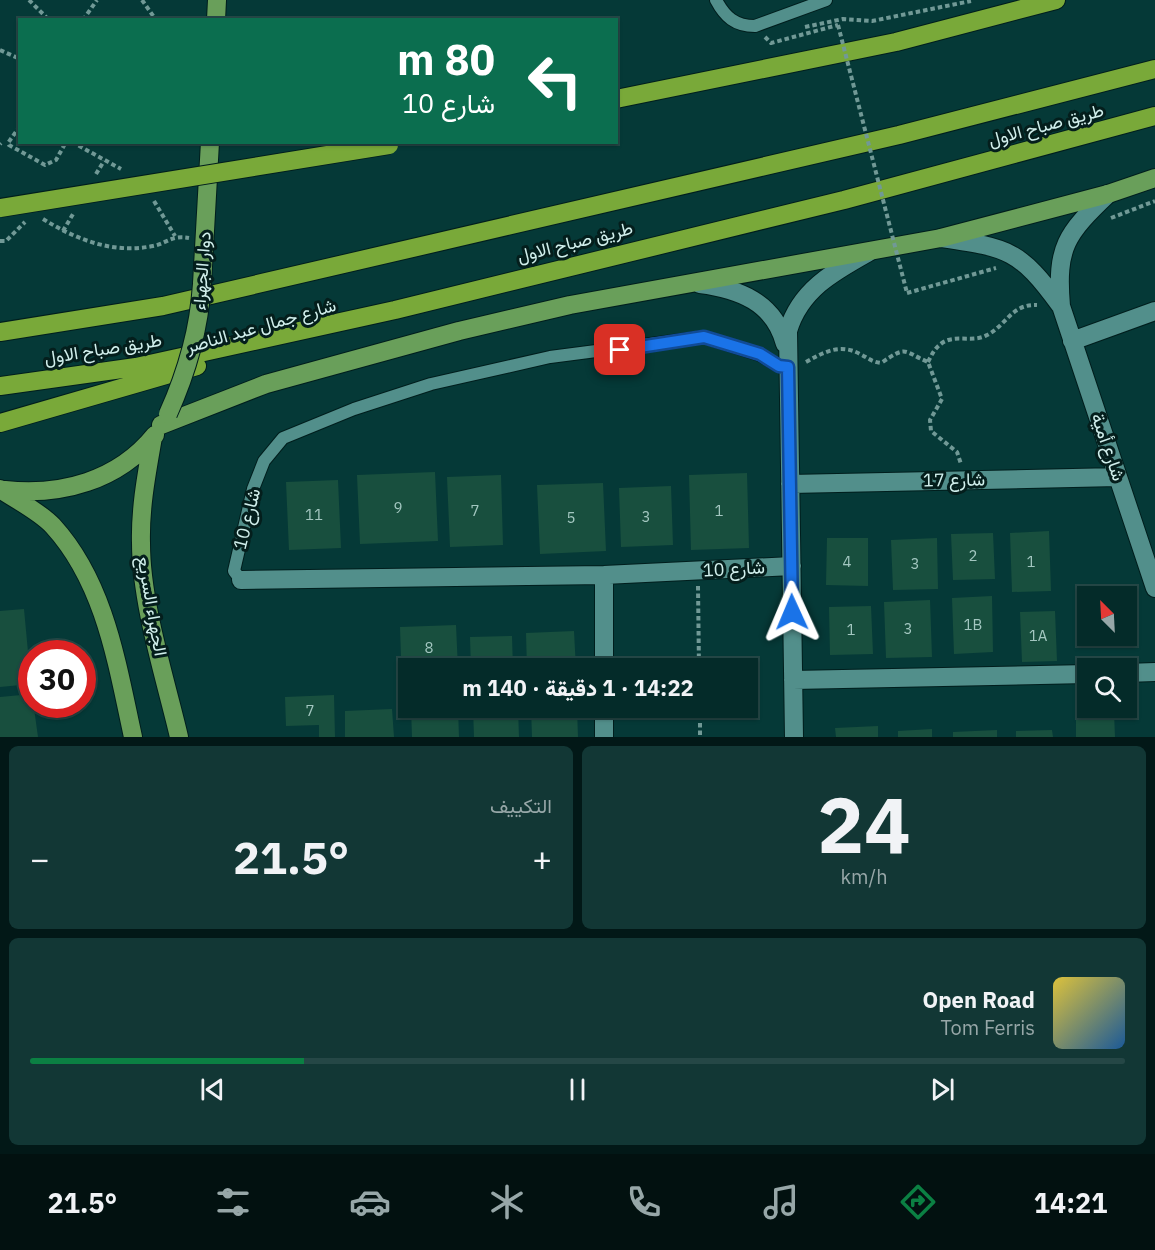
<!DOCTYPE html>
<html lang="ar">
<meta charset="utf-8">
<style>
body{margin:0;font-family:"IBM Plex Sans",Vazirmatn,sans-serif;background:#123735;color:#f1f3f6;direction:rtl;height:100vh;display:flex;flex-direction:column;font-size:22px;white-space:nowrap}
*{box-sizing:border-box;margin:0}
p{font-size:20px;color:#97a7a8}
.icon{flex:none;width:33px;height:33px;fill:none;stroke:currentColor;stroke-width:2;stroke-linecap:round;stroke-linejoin:round}
.map{position:relative;height:737px;overflow:hidden;direction:ltr}
.side{display:flex;flex-direction:column;gap:9px;padding:9px;background:#021817;flex:1}
.side>*{flex:none}
.top-card{position:absolute;left:18px;top:18px;width:600px;height:126px;border-radius:0px;box-shadow:0 2px 4px #0004,0 0 0 2px #254746;direction:rtl;background:#0b6e4f;color:#fff;overflow:hidden}
.needle{width:39px;rotate:336deg}
.controls{position:absolute;left:1077px;top:586px;display:grid;gap:12px}
.controls a{display:grid;place-items:center;width:60px;height:60px;border-radius:0px;background:#042b29;box-shadow:0 2px 4px #0004,0 0 0 2px #254746;font-size:30px}
.speed{position:absolute;left:18px;top:640px;display:flex;gap:12px;font-size:30px;font-weight:700;text-align:center}
.speed>*{display:grid;place-content:center;width:78px;height:78px;border-radius:50%;background:#042b29;box-shadow:0 2px 4px #0004,0 0 0 2px #254746;line-height:1}
.speed .limit{border:9px solid #d22;background:#fff;color:#111}
.pin{position:absolute;display:grid;place-items:center;width:51px;height:51px;color:#fff;margin:-26px;border-radius:12px;box-shadow:0 3px 9px #0006}
.me{position:absolute;width:66px;margin:-33px;rotate:359deg;stroke-linejoin:round;filter:drop-shadow(0 0 4px #0008)}
.turn{display:flex;align-items:center;gap:21px;height:126px;padding:0 24px;font-size:27px}
.turn .icon{width:78px;height:78px;stroke-width:2.5}
.turn b{display:block;font-size:42px;line-height:51px}
.big{font-size:45px;font-weight:800;line-height:1.1}
.side .card{flex:1;display:flex;flex-direction:column;justify-content:center;gap:9px;min-width:0;padding:0 21px;border-radius:9px;background:#123735}
.side .dial{align-items:center;gap:0}
.dial b{font-size:78px;line-height:1}
.song{display:flex;align-items:center;gap:18px}
.cover{width:72px;height:72px;border-radius:9px;background:linear-gradient(135deg,hsl(50 70% 55%),hsl(210 70% 35%))}
.played{height:6px;border-radius:3px;background:linear-gradient(90deg,#0b8043 25%,#254746 25%)}
.keys{display:flex;justify-content:space-around;direction:ltr}
.heat{display:flex;justify-content:space-between;align-items:center;font-size:33px;direction:ltr}
.side .tiles{flex:1;display:grid;gap:9px;grid-template-columns:1fr 1fr}
.card:last-child{grid-column:span 2}
.trip{position:absolute;left:398px;top:658px;width:360px;height:60px;border-radius:0px;background:#042b29;box-shadow:0 2px 4px #0004,0 0 0 2px #254746;font-weight:800;line-height:60px;text-align:center;direction:rtl}
.tab-bar{display:flex;height:96px;justify-content:space-around;align-items:center;background:#021110;color:#97a7a8}
.tab-bar .icon{width:42px;height:42px}
.tab-bar .current{color:#0b8043}
.tab-bar b{font-size:27px;color:#f1f3f6}
.map>svg:first-child{display:block}
.building{fill:#184f3e}
.lines{fill:none;stroke-linecap:round;stroke-linejoin:round}
.lane-casing{stroke:#001e1d;stroke-width:14}
.street-casing{stroke:#001e1d;stroke-width:20}
.primary-casing{stroke:#001e1d;stroke-width:20}
.highway-casing{stroke:#001e1d;stroke-width:20}
.path{stroke:#719996;stroke-width:4;stroke-dasharray:4.5 3;stroke-linecap:butt}
.lane{stroke:#528f8b;stroke-width:12}
.street{stroke:#528f8b;stroke-width:18}
.primary{stroke:#699f5a;stroke-width:18}
.highway{stroke:#79a939;stroke-width:18}
.primary-bridge-casing{stroke:#001e1d;stroke-width:20;stroke-linecap:butt}
.highway-bridge-casing{stroke:#001e1d;stroke-width:20;stroke-linecap:butt}
.path-bridge{stroke:#719996;stroke-width:4;stroke-dasharray:4.5 3;stroke-linecap:butt}
.primary-bridge{stroke:#699f5a;stroke-width:18}
.highway-bridge{stroke:#79a939;stroke-width:18}
.route-casing{stroke:#114b97;stroke-width:15}
.route{stroke:#1a73e8;stroke-width:10}
.labels{text-anchor:middle;stroke-width:6;stroke-linejoin:round;paint-order:stroke}
.number-label{font-size:15px;fill:#a3c7c0}
.street-label{font-size:18px;fill:#d1efec;stroke:#041e1c}
</style>
<div class="map">
<svg width="1155" height="737" viewBox="0 0 1155 737">
<rect width="100%" height="100%" fill="#053937"/>
<path class="building" d="M435,472L438,541L360,544L357,475Z
M747,473L749,548L691,550L689,475Z
M501,475L503,545L450,547L447,477Z
M338,480L341,548L289,550L286,482Z
M603,483L606,551L540,554L537,485Z
M671,486L673,545L621,547L619,488Z
M1049,531L1051,591L1012,592L1010,533Z
M993,533L995,579L953,580L951,534Z
M827,538H868V586L826,585Z
M937,538L938,589L893,590L891,540Z
M992,596L993,652L954,654L952,598Z
M930,600L932,657L886,658L884,602Z
M871,606L873,654L830,655L829,607Z
M24,609L31,684L0,687V611Z
M1055,611L1057,661L1022,662L1020,612Z
M456,625L458,669H408V688H402L400,627Z
M574,631L576,669H527L526,633Z
M512,636L513,669H471L470,637Z
M32,694L38,737H0V697Z
M334,695L335,737H319V725L286,726L285,697Z
M411,708H458L459,737H412Z
M473,708H518L519,737H474Z
M531,708H577L578,737H532Z
M392,709L394,737H345V711Z
M1114,712L1115,737H1076V713Z
M878,726V737H836L835,728Z
M932,729V737H898V731Z
M997,730V737H953V732Z
M1052,730L1053,737H1016V731Z"/>
<g class="lines">
<defs>
<path id="lane" d="M716,0C725,17 735,26 755,26L826,0
M241,580L234,571L253,489L264,461L283,438L354,409L431,384L550,357L704,337L760,355L779,366L788,367"/>
<path id="street" d="M1108,194C1066,234 1056,247 1061,306L1155,588
M941,238C1008,248 1019,249 1060,305
M700,284C739,289 774,302 785,344
M1072,341L1155,311
M790,484L1118,477
M604,575V669
M241,580L604,575L792,566
M1126,673L1155,672
M793,680L1088,674
M604,708V737
M794,737L788,331C800,290 833,272 869,252"/>
<path id="primary" d="M216,20L217,0
M202,284L210,142
M161,425L266,384L459,331L570,305L941,238L1108,194L1155,178
M153,437C147,472 140,507 141,543C141,604 165,677 179,737
M0,489C16,500 39,511 53,526C105,583 117,664 133,737
M5,490C61,496 118,481 155,435"/>
<path id="highway" d="M616,99L896,42L1056,0
M0,332L163,306L899,135L1155,69
M0,386L136,367L395,310L844,200L1155,116
M0,423L197,366"/>
</defs>
<use href="#lane" class="lane-casing"/>
<use href="#street" class="street-casing"/>
<use href="#primary" class="primary-casing"/>
<use href="#highway" class="highway-casing"/>
<path class="path" d="M29,0L49,20
M142,0L156,20
M83,20L97,0
M805,27L843,19L872,21L971,1
M765,37L771,43L838,25
M0,50L20,59
M20,126L8,143L9,145L45,165L56,160L66,142
M72,142L121,169
M0,144L1,143
M96,174L104,161
M154,201L175,236
M1111,218L1155,201
M43,219C77,240 113,254 153,246C168,243 171,235 189,238
M63,231L73,214
M0,241H6L25,222
M907,293L996,268
M806,362C824,352 840,343 860,354C868,358 872,362 881,363C908,345 902,351 928,362L942,399L930,420L931,431L957,452L961,464
M928,362C932,354 935,348 942,343C955,334 973,343 987,335C1007,325 1011,304 1037,305
M698,586L699,669
M700,708V737"/>
<use href="#lane" class="lane"/>
<use href="#street" class="street"/>
<use href="#primary" class="primary"/>
<use href="#highway" class="highway"/>
<defs>
<path id="primary-bridge" d="M168,414C187,372 199,331 202,284"/>
<path id="highway-bridge" d="M0,208L389,145"/>
</defs>
<use href="#primary-bridge" class="primary-bridge-casing"/>
<use href="#highway-bridge" class="highway-bridge-casing"/>
<path class="path-bridge" d="M838,25L907,293"/>
<use href="#primary-bridge" class="primary-bridge"/>
<use href="#highway-bridge" class="highway-bridge"/>
</g>
<g class="lines">
<defs>
<path id="route" d="M620,350L704,337L760,354L779,366L788,367L792,612"/>
</defs>
<use href="#route" class="route-casing"/>
<use href="#route" class="route"/>
</g>
<g class="labels">
<g class="number-label">
<text x="398" y="513">9</text>
<text x="475" y="516">7</text>
<text x="719" y="516">1</text>
<text x="314" y="520">11</text>
<text x="646" y="522">3</text>
<text x="571" y="523">5</text>
<text x="973" y="561">2</text>
<text x="847" y="567">4</text>
<text x="1031" y="567">1</text>
<text x="915" y="569">3</text>
<text x="973" y="630">1B</text>
<text x="908" y="634">3</text>
<text x="851" y="635">1</text>
<text x="1038" y="641">1A</text>
<text x="429" y="653">8</text>
<text x="310" y="716">7</text>
</g>
<g class="street-label">
<text transform="translate(1046 125) rotate(-15)" y="6">طريق صباح الاول</text>
<text transform="translate(575 242) rotate(-14)" y="6">طريق صباح الاول</text>
<text transform="translate(202 271) rotate(-86)" y="6">دوار الجهراء</text>
<text transform="translate(261 326) rotate(-16)" y="6">شارع جمال عبد الناصر</text>
<text transform="translate(103 349) rotate(-9)" y="6">طريق صباح الاول</text>
<text transform="translate(1108 447) rotate(71)" y="6">شارع أمية</text>
<text transform="translate(954 480) rotate(-1)" y="6">شارع 17</text>
<text transform="translate(247 519) rotate(-76)" y="6">شارع 10</text>
<text transform="translate(734 569) rotate(-3)" y="6">شارع 10</text>
<text transform="translate(152 606) rotate(80)" y="6">الجهراء السريع</text>
</g>
</g>
</svg>
<div class="controls">
<a><svg class="needle" viewBox="-14 -14 28 28"><path d="M0-13l5 13h-10z" fill="#e53935"/><path d="M0 13l5-13h-10z" fill="#97a7a8"/></svg></a>
<a><svg class="icon" aria-label="search" viewBox="0 0 24 24"><circle cx="10" cy="10" r="6"/><path d="M15 15l6 6"/></svg></a>
</div>
<div class="speed"><div class="limit">30</div></div>
<div class="pin" style="left:620px;top:350px;background:#d93025"><svg class="icon" aria-label="arrive" viewBox="0 0 24 24"><path d="M6 21V4h12l-3 4 3 4H6"/></svg></div>
<svg class="me" style="left:792px;top:612px" viewBox="-20 -20 40 40"><path d="M0-17L14 15 0 8-14 15z" fill="#1a73e8" stroke="#fff" stroke-width="4"/></svg>
<div class="trip">14:22 · 1 دقيقة · 140 m</div>
<div class="top-card">
<div class="turn"><svg class="icon" aria-label="left" viewBox="0 0 24 24"><path d="M17 20v-9H6M10 6l-5 5 5 5"/></svg><div><b>80 m</b>شارع 10</div></div>
</div>
</div>
<section class="side">
<div class="tiles">
<div class="card dial"><b>24</b><p>km/h</p></div>
<div class="card"><p>التكييف</p>
<div class="heat"><a>−</a><b class="big">21.5°</b><a>+</a></div>
</div>
<div class="card">
<div class="song"><i class="cover"></i><div><b>Open Road</b><p>Tom Ferris</p></div></div>
<div class="played"></div>
<div class="keys"><svg class="icon" aria-label="previous" viewBox="0 0 24 24"><path d="M18 5L8 12l10 7zM5 5v14"/></svg><svg class="icon" aria-label="pause" viewBox="0 0 24 24"><path d="M8 5v14M16 5v14"/></svg><svg class="icon" aria-label="next" viewBox="0 0 24 24"><path d="M6 5l10 7-10 7zM19 5v14"/></svg></div>
</div>
</div>
</section>
<nav class="tab-bar">
<b>14:21</b>
<svg class="icon current" aria-label="directions" viewBox="0 0 24 24"><path d="M12 3l9 9-9 9-9-9zM9 14v-3h6M13 9l2 2-2 2"/></svg>
<svg class="icon" aria-label="music" viewBox="0 0 24 24"><path d="M9 18V5l10-2v13"/><circle cx="6" cy="18" r="3"/><circle cx="16" cy="16" r="3"/></svg>
<svg class="icon" aria-label="phone" viewBox="0 0 24 24"><path d="M5 4h4l2 5-3 2q2 4 5 5l2-3 5 2v4C11 20 4 13 5 4z"/></svg>
<svg class="icon" aria-label="climate" viewBox="0 0 24 24"><path d="M12 3v18M4 7l16 10M4 17L20 7"/></svg>
<svg class="icon" aria-label="car" viewBox="0 0 24 24"><path d="M5 17H2v-5l4-1 3-4h7l3 4 3 1v5h-3M9 17h6M6 11h13"/><circle cx="7" cy="17" r="2"/><circle cx="17" cy="17" r="2"/></svg>
<svg class="icon" aria-label="filters" viewBox="0 0 24 24"><path d="M4 7h16M4 17h16"/><circle cx="9" cy="7" r="2"/><circle cx="15" cy="17" r="2"/></svg>
<b>21.5°</b>
</nav>
